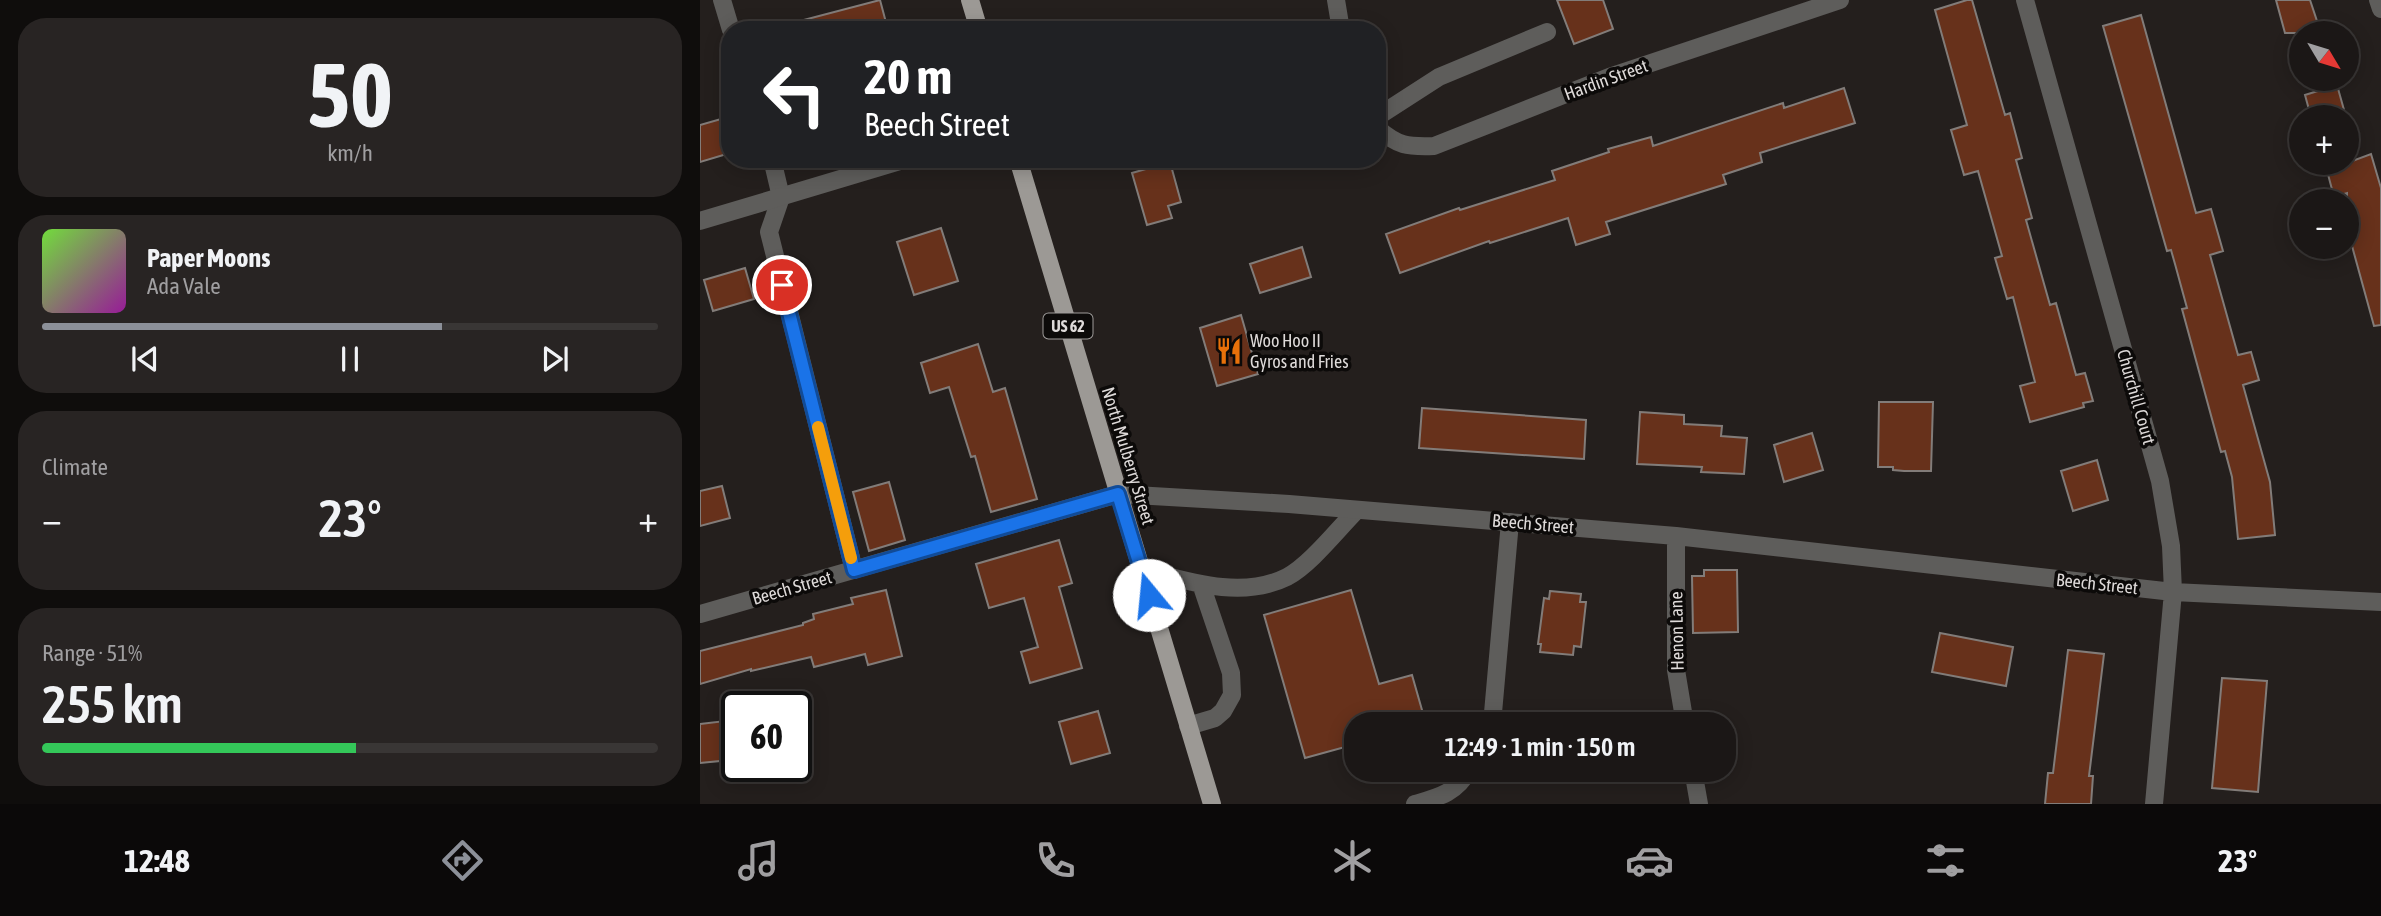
<!DOCTYPE html>
<meta charset="utf-8">
<style>
body{margin:0;font-family:"Asap Condensed",sans-serif;background:#282423;color:#f1f3f6;height:100vh;display:flex;flex-direction:column;font-size:26px;white-space:nowrap}
*{box-sizing:border-box;margin:0}
p{font-size:23px;color:#a09fa1}
.icon{flex:none;width:38px;height:38px;fill:none;stroke:currentColor;stroke-width:2;stroke-linecap:round;stroke-linejoin:round}
.map{position:relative;flex:1;overflow:hidden}
.side{display:flex;flex-direction:column;gap:18px;padding:18px;background:#0f0d0c;width:700px}
.side>*{flex:none}
.guide{position:absolute;left:21px;top:21px;width:665px;height:147px;border-radius:28px;box-shadow:0 4px 18px #0003,0 0 0 2px #393635;background:#202124;color:#fff;overflow:hidden}
.needle{width:46px;rotate:128deg}
.tools{position:absolute;left:1589px;top:21px;display:grid;gap:14px}
.tools a{display:grid;place-items:center;width:70px;height:70px;border-radius:50%;background:#1b1716;box-shadow:0 4px 18px #0003,0 0 0 2px #393635;font-size:35px}
.speed{position:absolute;left:21px;top:691px;display:flex;gap:14px;font-size:35px;font-weight:700;text-align:center}
.speed>*{display:grid;place-content:center;width:91px;height:91px;border-radius:50%;background:#1b1716;box-shadow:0 4px 18px #0003,0 0 0 2px #393635;line-height:1}
.speed .limit{border:4px solid #111;border-radius:10px;background:#fff;color:#111}
.pin{position:absolute;display:grid;place-items:center;width:60px;height:60px;color:#fff;margin:-30px;border:4px solid #fff;border-radius:50%;box-shadow:0 2px 7px #0007}
.me{position:absolute;width:77px;margin:-38px;rotate:343deg;stroke-linejoin:round;filter:drop-shadow(0 0 5px #0008)}
.turn{display:flex;align-items:center;gap:24px;height:147px;padding:0 28px;font-size:32px}
.turn .icon{width:91px;height:91px;stroke-width:2.5}
.turn b{display:block;font-size:49px;line-height:60px}
.big{font-size:52px;font-weight:600;line-height:1.1}
.side .tile{flex:1;display:flex;flex-direction:column;justify-content:center;gap:10px;min-width:0;padding:0 24px;border-radius:28px;background:#282423}
.side .dial{align-items:center;gap:0}
.dial b{font-size:91px;line-height:1}
.song{display:flex;align-items:center;gap:21px}
.cover{width:84px;height:84px;border-radius:10px;background:linear-gradient(135deg,hsl(100 70% 55%),hsl(300 70% 35%))}
.played{height:7px;border-radius:4px;background:linear-gradient(90deg,#8c9099 65%,#393635 65%)}
.keys{display:flex;justify-content:space-around;direction:ltr}
.heat{display:flex;justify-content:space-between;align-items:center;font-size:38px;direction:ltr}
.charge{height:10px;border-radius:5px;background:linear-gradient(90deg,#34c759 51%,#393635 0)}
.trip{position:absolute;left:644px;top:712px;width:392px;height:70px;border-radius:28px;background:#1b1716;box-shadow:0 4px 18px #0003,0 0 0 2px #393635;font-weight:600;line-height:70px;text-align:center}
.dock{display:flex;height:112px;justify-content:space-around;align-items:center;background:#0b0909;color:#a09fa1}
.dock .icon{width:49px;height:49px}
.dock .selected{color:#8c9099}
.dock b{font-size:32px;color:#f1f3f6}
main{display:flex;flex:1;min-height:0}
.map>svg:first-child{display:block}
.building{fill:#67311b;stroke:#827c79;stroke-width:2}
.lines{fill:none;stroke-linecap:round;stroke-linejoin:round}
.service{stroke:#5e5d5b;stroke-width:18}
.minor{stroke:#5e5d5b;stroke-width:18}
.primary{stroke:#9c9995;stroke-width:18}
.route-casing{stroke:#114b97;stroke-width:18}
.route{stroke:#1a73e8;stroke-width:12}
.slow{stroke:#f59e0b;stroke-width:12}
.labels{text-anchor:middle;stroke-width:7;stroke-linejoin:round;paint-order:stroke}
.shield{fill:#0c0a09;stroke:#9f9c9b;stroke-width:2}
.shield-label{font-size:16px;font-weight:bold;fill:#dedad9}
.street-label{font-size:18px;fill:#dedad9;stroke:#0c0a09}
.poi-label{font-size:18px;fill:#dedad9;stroke:#0c0a09;text-anchor:start}
</style>
<main>
<section class="side">
<div class="tile dial"><b>50</b><p>km/h</p></div>
<div class="tile">
<div class="song"><i class="cover"></i><div><b>Paper Moons</b><p>Ada Vale</p></div></div>
<div class="played"></div>
<div class="keys"><svg class="icon" aria-label="previous" viewBox="0 0 24 24"><path d="M18 5L8 12l10 7zM5 5v14"/></svg><svg class="icon" aria-label="pause" viewBox="0 0 24 24"><path d="M8 5v14M16 5v14"/></svg><svg class="icon" aria-label="next" viewBox="0 0 24 24"><path d="M6 5l10 7-10 7zM19 5v14"/></svg></div>
</div>
<div class="tile"><p>Climate</p>
<div class="heat"><a>−</a><b class="big">23°</b><a>+</a></div>
</div>
<div class="tile"><p>Range · 51%</p><b class="big">255 km</b><div class="charge"></div></div>
</section>
<div class="map">
<svg width="1681" height="804" viewBox="0 0 1681 804">
<rect width="100%" height="100%" fill="#241f1d"/>
<path class="building" d="M180,0L188,30H97L96,22Z
M857,0H903L913,29L874,44Z
M1267,0H1272L1305,115L1310,113L1322,158L1316,160L1332,218L1326,220L1350,305L1356,303L1376,375L1385,373L1393,401L1383,403L1384,407L1330,422L1320,386L1335,382L1313,297L1307,299L1295,258L1302,256L1278,171L1264,175L1251,130L1267,125L1235,10Z
M1576,0H1610L1621,33H1585Z
M1441,15L1496,213L1511,209L1523,251L1510,255L1538,355L1551,352L1559,380L1543,385L1570,482L1575,535L1538,539L1532,477L1525,451L1521,452L1482,309L1487,308L1475,264L1471,250L1467,251L1403,26Z
M1637,85L1646,117H1611L1605,95Z
M1144,88L1155,123L1060,153L1062,162L1023,175L1026,184L906,222L910,234L876,245L868,218L790,243L789,241L700,273L686,234L759,208L760,210L855,180L852,171L909,152L908,149L951,137L953,146L1083,103L1084,108Z
M21,119L30,153L0,162V125Z
M1671,154L1681,188V325L1674,326L1652,246L1647,247V193L1634,197L1625,163H1647Z
M470,162L481,202L468,206L472,218L447,225L432,173Z
M241,228L258,281L214,295L197,242Z
M602,247L611,277L560,293L550,264Z
M45,268L54,299L13,311L4,280Z
M541,315L558,374L517,386L500,328Z
M278,344L293,392L305,388L337,499L291,512L275,456L271,457L249,387L230,393L221,363Z
M1179,402H1233L1231,471H1204L1193,470V467H1178Z
M722,408L886,420L884,459L719,448Z
M940,412L984,415V424L1022,426L1021,436L1047,438L1044,474L1001,472L1002,467L937,464Z
M1112,433L1123,470L1084,482L1074,445Z
M1397,460L1408,500L1373,511L1361,471Z
M189,482L205,540L169,551L153,492Z
M22,486L30,518L0,526V491Z
M359,540L372,583L359,587L382,668L330,683L321,652L338,647L324,598L289,608L276,564Z
M1004,570H1037L1038,632L993,633L992,576H1004Z
M186,590L202,656L168,665L165,654L114,667L111,657L51,671V669L0,684V651L103,625V623L114,619L113,614L153,604L151,598Z
M651,590L679,684L712,675L726,724H656V744L605,758L564,615Z
M850,591L881,594L880,602H886L881,647L874,646L873,655L840,652L841,644H838L844,598L849,599Z
M1240,633L1313,647L1306,686L1232,672Z
M1368,650L1404,654L1389,776H1393L1391,804H1345L1348,773H1353Z
M1522,678L1567,681L1558,792L1512,788Z
M398,711L410,753L371,764L359,722Z
M25,721L30,760L0,763V724Z"/>
<g class="lines">
<path class="service" d="M22,0L31,30
M677,117L739,77L847,32
M72,159L81,197L69,232L154,570
M441,569C487,581 541,600 587,577C610,565 638,529 657,510
M792,724L810,522
M488,726L515,718L523,711L532,695L531,673L501,584
M715,804C739,797 756,793 769,770"/>
<path class="minor" d="M636,0L641,30
M1325,0L1460,481L1471,546L1473,592L1454,804
M1678,0L1681,9
M677,128C698,146 707,147 734,146L909,77L1140,0
M0,221L207,159
M976,536V670L985,724
M0,614L418,494L589,504L976,536L1473,592L1681,602
M993,770L999,804"/>
<path class="primary" d="M270,0L279,30
M318,159L512,804"/>
</g>
<g class="lines">
<defs>
<path id="route" d="M82,285L154,570L418,494L449,595"/>
</defs>
<use href="#route" class="route-casing"/>
<use href="#route" class="route"/>
<path class="slow" d="M118,427L151,558"/>
</g>
<defs>
<symbol id="restaurant-bare" viewBox="-9 -9 18 18"><path d="M-5-6h1v4h1v-4h1v4h1v-4h1v5L-1.5 .5V6h-2V.5L-5-1ZM5-6V6H3V1.5H1.5Q1.5-4 5-6Z" fill="#e8710a" stroke="#0c0a09" stroke-width="2.5" paint-order="stroke"/></symbol>
</defs>
<g fill-rule="evenodd">
<use href="#restaurant-bare" x="510" y="332" width="38" height="38"/>
</g>
<g class="labels">
<rect class="shield" x="343.5" y="313.5" width="49" height="25" rx="5"/>
<g class="shield-label">
<text x="368" y="332">US 62</text>
</g>
<g class="street-label">
<text transform="translate(906 80) rotate(-20)" y="6">Hardin Street</text>
<text transform="translate(1436 397) rotate(74)" y="6">Churchill Court</text>
<text transform="translate(428 456) rotate(73)" y="6">North Mulberry Street</text>
<text transform="translate(833 524) rotate(5)" y="6">Beech Street</text>
<text transform="translate(1397 584) rotate(6)" y="6">Beech Street</text>
<text transform="translate(92 588) rotate(-16)" y="6">Beech Street</text>
<text transform="translate(977 631) rotate(-91)" y="6">Henon Lane</text>
</g>
<g class="poi-label">
<text x="550" y="347">Woo Hoo II<tspan x="550" dy="21">Gyros and Fries</tspan></text>
</g>
</g>
</svg>
<div class="tools">
<a><svg class="needle" viewBox="-14 -14 28 28"><path d="M0-13l5 13h-10z" fill="#e53935"/><path d="M0 13l5-13h-10z" fill="#a09fa1"/></svg></a>
<a>+</a>
<a>−</a>
</div>
<div class="speed"><div class="limit">60</div></div>
<div class="pin" style="left:82px;top:285px;background:#d93025"><svg class="icon" aria-label="arrive" viewBox="0 0 24 24"><path d="M6 21V4h12l-3 4 3 4H6"/></svg></div>
<svg class="me" style="left:449px;top:595px" viewBox="-20 -20 40 40"><circle r="19" fill="#fff"/><path d="M0-13L10 11 0 6-10 11z" fill="#1a73e8"/></svg>
<div class="trip">12:49 · 1 min · 150 m</div>
<div class="guide">
<div class="turn"><svg class="icon" aria-label="left" viewBox="0 0 24 24"><path d="M17 20v-9H6M10 6l-5 5 5 5"/></svg><div><b>20 m</b>Beech Street</div></div>
</div>
</div>
</main>
<nav class="dock">
<b>12:48</b>
<svg class="icon selected" aria-label="directions" viewBox="0 0 24 24"><path d="M12 3l9 9-9 9-9-9zM9 14v-3h6M13 9l2 2-2 2"/></svg>
<svg class="icon" aria-label="music" viewBox="0 0 24 24"><path d="M9 18V5l10-2v13"/><circle cx="6" cy="18" r="3"/><circle cx="16" cy="16" r="3"/></svg>
<svg class="icon" aria-label="phone" viewBox="0 0 24 24"><path d="M5 4h4l2 5-3 2q2 4 5 5l2-3 5 2v4C11 20 4 13 5 4z"/></svg>
<svg class="icon" aria-label="climate" viewBox="0 0 24 24"><path d="M12 3v18M4 7l16 10M4 17L20 7"/></svg>
<svg class="icon" aria-label="car" viewBox="0 0 24 24"><path d="M5 17H2v-5l4-1 3-4h7l3 4 3 1v5h-3M9 17h6M6 11h13"/><circle cx="7" cy="17" r="2"/><circle cx="17" cy="17" r="2"/></svg>
<svg class="icon" aria-label="filters" viewBox="0 0 24 24"><path d="M4 7h16M4 17h16"/><circle cx="9" cy="7" r="2"/><circle cx="15" cy="17" r="2"/></svg>
<b>23°</b>
</nav>
